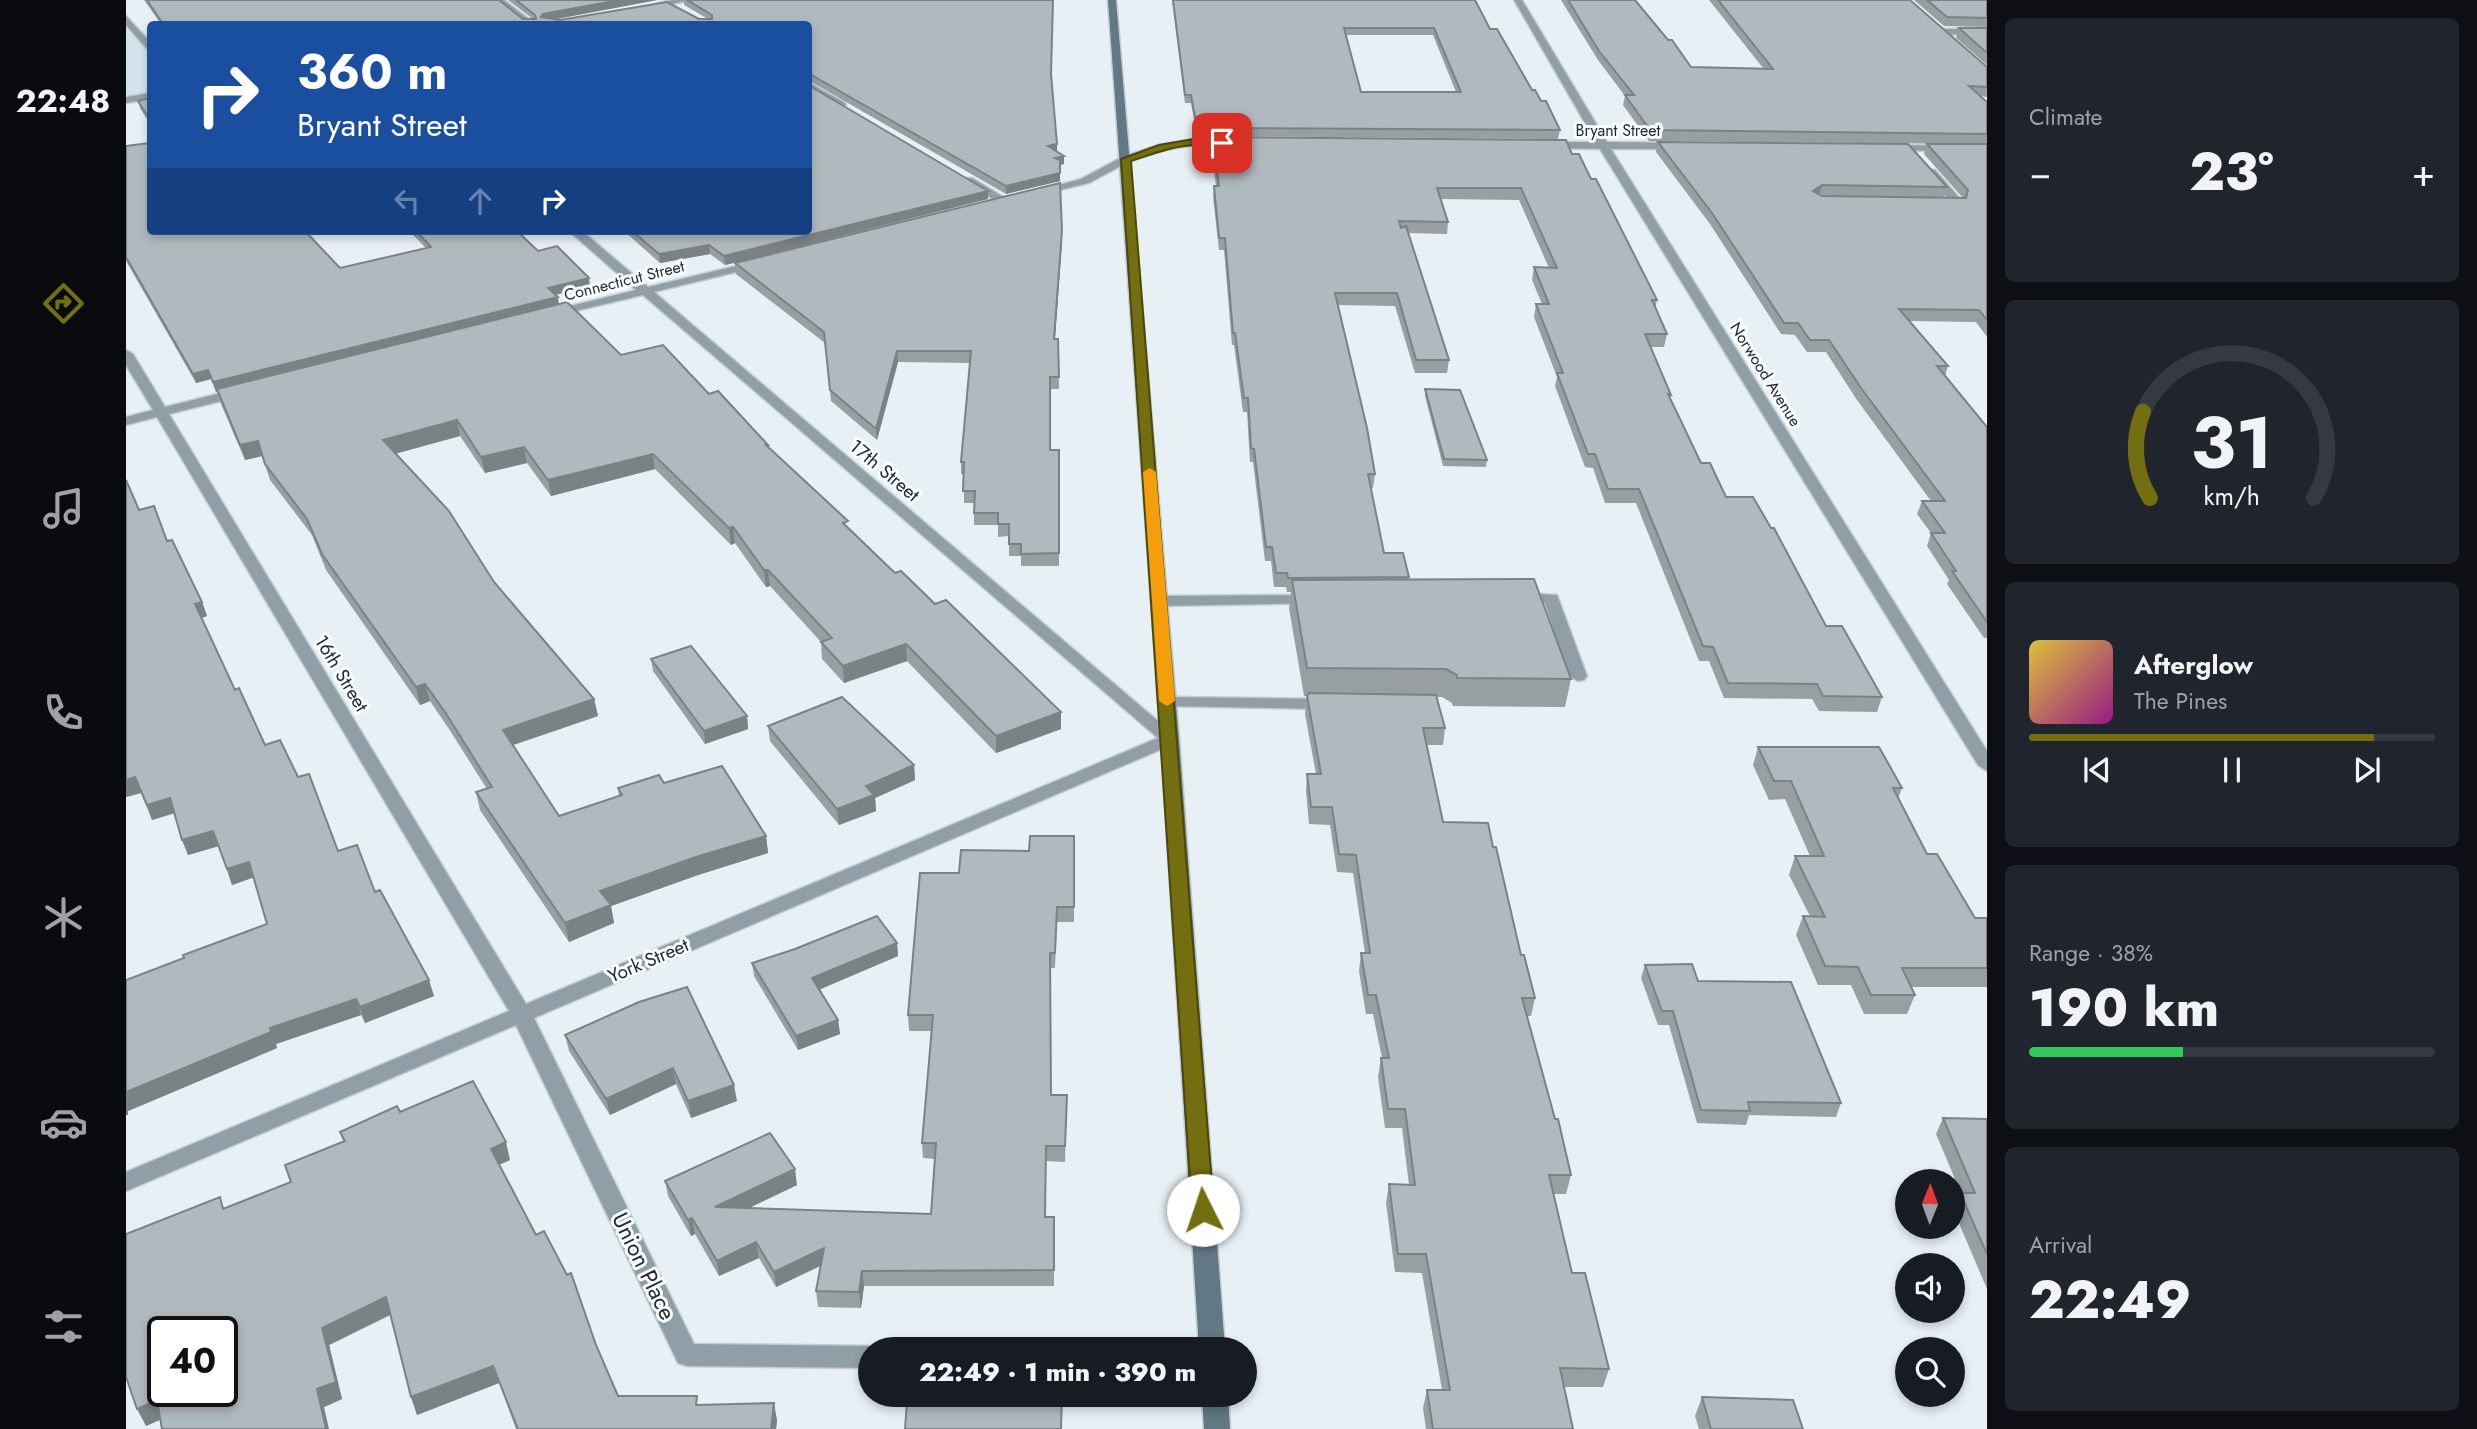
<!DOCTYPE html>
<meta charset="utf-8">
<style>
body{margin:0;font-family:Jost,sans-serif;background:#20242c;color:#f1f3f6;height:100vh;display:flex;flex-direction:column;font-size:26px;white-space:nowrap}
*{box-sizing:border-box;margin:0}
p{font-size:23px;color:#9ea1a6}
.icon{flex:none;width:38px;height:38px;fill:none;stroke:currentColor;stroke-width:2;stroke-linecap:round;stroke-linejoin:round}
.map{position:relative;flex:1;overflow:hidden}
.side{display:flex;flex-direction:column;gap:18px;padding:18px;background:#0d0f14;width:490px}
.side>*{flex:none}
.banner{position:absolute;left:21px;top:21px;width:665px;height:214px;border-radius:7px;box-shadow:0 4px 10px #0003;background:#1a4fa0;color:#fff;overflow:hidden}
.needle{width:46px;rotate:1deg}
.controls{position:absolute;left:1769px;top:1169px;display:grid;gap:14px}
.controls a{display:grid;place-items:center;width:70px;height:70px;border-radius:50%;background:#171b24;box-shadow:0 4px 10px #0003;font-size:35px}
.speed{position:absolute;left:21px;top:1316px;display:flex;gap:14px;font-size:35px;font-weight:700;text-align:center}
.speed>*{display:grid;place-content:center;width:91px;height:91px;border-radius:50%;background:#171b24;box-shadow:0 4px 10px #0003;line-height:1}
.speed .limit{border:4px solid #111;border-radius:10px;background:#fff;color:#111}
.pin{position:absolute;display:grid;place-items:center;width:60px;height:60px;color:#fff;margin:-30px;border-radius:14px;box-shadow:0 4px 10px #0006}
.me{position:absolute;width:77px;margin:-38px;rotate:356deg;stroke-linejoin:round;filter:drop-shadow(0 0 5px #0008)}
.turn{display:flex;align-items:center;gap:24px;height:147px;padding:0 35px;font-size:32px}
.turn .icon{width:91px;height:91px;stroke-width:2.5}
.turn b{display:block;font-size:49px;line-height:60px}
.lanes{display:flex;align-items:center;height:66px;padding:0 35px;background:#0003;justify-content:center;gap:35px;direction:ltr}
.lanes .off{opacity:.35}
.big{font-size:52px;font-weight:800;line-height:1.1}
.side .card{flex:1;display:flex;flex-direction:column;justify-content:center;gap:10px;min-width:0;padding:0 24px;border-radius:10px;background:#20242c}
.side .dial{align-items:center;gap:0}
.dial svg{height:182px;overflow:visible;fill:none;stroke:#363941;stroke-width:7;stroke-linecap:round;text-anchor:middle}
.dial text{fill:#f1f3f6;stroke:none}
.song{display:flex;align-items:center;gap:21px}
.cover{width:84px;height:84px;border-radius:10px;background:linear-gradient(135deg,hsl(50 70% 55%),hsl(310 70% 35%))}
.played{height:7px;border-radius:4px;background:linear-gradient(90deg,#736f10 85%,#363941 85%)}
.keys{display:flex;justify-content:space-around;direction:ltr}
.heat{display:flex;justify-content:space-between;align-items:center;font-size:38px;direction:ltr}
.charge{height:10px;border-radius:5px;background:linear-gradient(90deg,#34c759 38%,#363941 0)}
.trip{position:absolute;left:732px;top:1337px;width:399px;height:70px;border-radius:35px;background:#171b24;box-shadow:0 4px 10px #0003;font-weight:800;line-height:70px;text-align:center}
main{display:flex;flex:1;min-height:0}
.tab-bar{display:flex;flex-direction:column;width:126px;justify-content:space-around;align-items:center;background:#090b0e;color:#9ea1a6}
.tab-bar .icon{width:49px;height:49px}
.tab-bar .active{color:#736f10}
.tab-bar b{font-size:32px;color:#f1f3f6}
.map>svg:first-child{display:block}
.built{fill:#d3e4ed}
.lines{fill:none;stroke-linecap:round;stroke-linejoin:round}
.lane-casing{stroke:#c4ccd1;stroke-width:3}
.street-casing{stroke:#c4ccd1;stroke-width:3}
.secondary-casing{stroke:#c4ccd1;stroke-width:3}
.lane{fill:#909fa7;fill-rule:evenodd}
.street{fill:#909fa7;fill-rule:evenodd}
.secondary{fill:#627884;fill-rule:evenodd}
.wall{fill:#979fa3;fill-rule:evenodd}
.shaded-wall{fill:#7b8285}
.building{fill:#b0b9be;stroke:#7b8285;stroke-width:2;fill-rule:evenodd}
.route{fill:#736f10;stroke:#4b480a;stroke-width:2}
.slow{fill:#f59e0b}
.labels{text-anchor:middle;stroke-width:6;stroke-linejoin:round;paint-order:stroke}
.far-street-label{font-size:16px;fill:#262a2c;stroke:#f8fcfe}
.street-label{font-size:19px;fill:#262a2c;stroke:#f8fcfe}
.near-street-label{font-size:23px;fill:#262a2c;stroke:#f8fcfe}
</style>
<main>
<nav class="tab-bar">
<b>22:48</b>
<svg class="icon active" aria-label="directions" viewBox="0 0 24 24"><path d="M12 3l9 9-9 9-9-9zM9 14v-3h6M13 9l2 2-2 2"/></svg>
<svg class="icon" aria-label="music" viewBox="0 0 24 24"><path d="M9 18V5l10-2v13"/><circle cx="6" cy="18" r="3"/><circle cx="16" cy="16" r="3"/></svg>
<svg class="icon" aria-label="phone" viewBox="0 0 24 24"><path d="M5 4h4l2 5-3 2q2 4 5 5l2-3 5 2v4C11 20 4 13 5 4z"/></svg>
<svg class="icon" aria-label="climate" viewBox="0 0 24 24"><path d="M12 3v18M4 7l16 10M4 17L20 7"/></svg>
<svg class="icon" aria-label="car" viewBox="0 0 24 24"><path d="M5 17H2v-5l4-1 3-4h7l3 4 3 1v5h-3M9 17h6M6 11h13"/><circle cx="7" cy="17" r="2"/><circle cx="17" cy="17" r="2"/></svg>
<svg class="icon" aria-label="filters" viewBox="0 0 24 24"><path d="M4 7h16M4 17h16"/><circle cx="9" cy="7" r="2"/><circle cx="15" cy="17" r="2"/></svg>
</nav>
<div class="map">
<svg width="1861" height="1429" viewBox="0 0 1861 1429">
<rect width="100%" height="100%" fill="#e7f0f5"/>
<path class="built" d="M0,19L24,47V96L0,100Z"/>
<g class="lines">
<defs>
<path id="lane" d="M1801,170H1809L1837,202V206L1815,205V201L1823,200L1801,174Z
M1391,593L1431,595L1461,676L1458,680L1452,681L1443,676L1419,603L1385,601L1383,598L1385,595Z
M1188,595L1194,597L1196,600L1194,603L1034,606L1026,601L1034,596Z
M1041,697L1202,699L1211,704L1202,709L1035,706L1032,702Z"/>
<path id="street" d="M368,0H378L409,24H400Z
M546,0H564L522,10L518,7Z
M1388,0H1396L1481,142L1555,143L1560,146L1555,149H1485L1861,751V771L1852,765L1474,149L1419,148L1414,145L1419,142H1470Z
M0,16L24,42V50L21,49L0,25Z
M1815,29H1861V35L1812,34L1810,32Z
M682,82L719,103L720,105L711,107L682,89Z
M24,93V99L0,103V97Z
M1068,139L1107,140L1112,143L1107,146L1068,145L1039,150L1004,161L963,183L913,195L907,192L955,179L996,157L1033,145Z
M1765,145L1861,146V152L1761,150L1760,148Z
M838,178H846L884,201L874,203L838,182Z
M443,231H456L522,287L635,260V266L528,292L1053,739L1050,743L408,1018L568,1344L744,1346L753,1349H744V1368L561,1366L552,1363L390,1025L0,1191V1172L383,1011L31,417L0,425V417L27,410L0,365V350L7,354L39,407L115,388L122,392L120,395L43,414L400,1004L1032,738L517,295L420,318V312L510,290Z"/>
<path id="secondary" d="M982,0H990L1053,739L1099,1349H1073L1035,739Z
M1076,1395H1102L1104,1429H1078Z"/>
</defs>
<use href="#lane" class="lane-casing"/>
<use href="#street" class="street-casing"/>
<use href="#secondary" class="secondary-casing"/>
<use href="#lane" class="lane"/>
<use href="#street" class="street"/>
<use href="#secondary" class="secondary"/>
</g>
<path class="wall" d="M18,0H373L397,19H407L382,0H531L431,19H582L558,5V0H927L925,76L931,151L938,164L934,165V181L880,194L682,80V24H35Z
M1046,0H1349L1364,29L1406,90L1415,101L1434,130L1432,139L1084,136L1082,125H1069L1065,103H1059ZM1220,35H1307L1330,92H1235Z
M1435,0H1509L1565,67L1637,68L1583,0H1784L1861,67V97L1855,96L1861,102V144L1523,141L1497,105L1499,96L1472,60Z
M1788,0H1861V27L1818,26Z
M1833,28H1861V65L1830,38Z
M24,98V124L14,108L12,101Z
M1086,137L1446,154L1531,300L1529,309L1541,334L1538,347H1524L1545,395L1544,399L1575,463L1600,497L1756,697L1751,712L1693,711L1686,699L1598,698L1583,661H1573L1510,503H1479L1467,468L1459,467L1429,386L1431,377L1408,317L1410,304H1416L1406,280L1408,267L1423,268L1393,200L1315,199L1322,222L1321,234L1282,233L1323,360L1321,373H1289L1269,306L1212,305L1249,474L1247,488H1245L1258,553L1283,577L1282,580L1445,679L1439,707L1327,706L1326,703L1316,697H1311L1319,728L1317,745H1300L1317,822L1395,955L1409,998L1405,1016H1401L1445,1175L1440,1194H1428L1446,1273L1483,1369L1477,1387H1438L1447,1429H1300L1297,1408L1301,1390H1316L1296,1273L1269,1272L1260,1203L1263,1184L1283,1185L1276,1128H1259L1252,1077L1255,1058H1256L1247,1014H1240L1233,971L1235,953H1239L1227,873L1211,872L1204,825L1183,824L1180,791L1181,774H1190L1179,714L1181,696H1178L1163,608L1165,592H1161L1160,587H1148L1145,561H1139L1127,462H1124L1121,412H1117L1108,345H1106L1098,250H1093L1087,197L1088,186H1090L1085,148Z
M1532,142L1821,187L1818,197L1837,198L1798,154L1801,144H1861V337L1850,322L1783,321L1822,366L1819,376L1861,427V638H1858L1821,584L1823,580L1801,546L1805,533L1791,514L1796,501H1805L1731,400L1700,352H1681L1669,335L1655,334L1584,224L1530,152Z
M0,146L214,268L300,248L283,231H391L412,251L464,287L429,295L433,304L495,355L583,394L642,447L722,528L935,729L870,753L781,661L718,683L696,659L695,642L644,586L640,587L609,543L605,545L529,469L425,496L401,463L359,473L334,436L269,454L368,582L468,699L472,716L387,745L433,816L493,796L492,788L538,783L640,836L642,853L572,875L485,906L488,923L443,942L354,810L350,792L361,789L323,729L304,701L294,705L200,570L186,535L144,480L136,456L119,460L95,404L91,391L90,392L85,379L70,383L0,261Z
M862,191V199L599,265L584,254L534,263L498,231H682Z
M936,241L929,339H932L933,389H924V450H933V566H895V556H883V536L872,537V525H848V503H838V474H835V462L844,363L772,362L751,440L705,401L699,343L610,274L609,263Z
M1299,389L1361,460L1360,467L1317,466L1299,396Z
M0,480L13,510L41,541L76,602L81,616L76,618L109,690L139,745L172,777L212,851L249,892L308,996L239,1023L235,1015L150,1044L151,1048L2,1111V1115H0V980L58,958L141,924L128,877L106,885L93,846L62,855L48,813L26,820L15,793L0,797Z
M525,659L621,716L622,729L579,744L527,671Z
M642,726L788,765L789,780L749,798L750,811L713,825L644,741Z
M1632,747L1776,788L1772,799L1801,854L1849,918H1861V987H1785L1789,995L1781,1014H1738L1725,985H1692L1670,935L1677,916H1684L1663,875L1669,856H1684L1659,799L1643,800L1627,765Z
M948,836V922H931L929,968H924L925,1095H941L939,1162L920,1161V1217H928V1286H738L735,1308L692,1307L690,1291L695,1266L650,1287L633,1258L593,1276L569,1234L565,1236L542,1196L539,1181L671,1185L623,1208L805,1214L809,1159L797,1158L796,1143L806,1031H783L782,1015L833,873Z
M771,943L772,956L694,989L712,1020L714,1034L672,1050L628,976L626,963Z
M1519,965L1572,981L1715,1103L1710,1117L1623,1115L1620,1125L1571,1123L1543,1025H1532L1515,978Z
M513,1002L611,1101L565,1118L550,1084L484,1115L443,1051L439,1035Z
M274,1112L384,1160L373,1165L470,1345L492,1396L573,1405L651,1420L650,1429H390L373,1383L291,1415L264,1315L203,1345L216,1399L198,1407L34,1420L20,1426L98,1208L165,1182L217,1141L214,1132Z
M1817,1118L1861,1119V1289L1827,1209L1835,1193L1810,1134Z
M1576,1397L1677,1429H1573L1569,1416Z"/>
<path class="shaded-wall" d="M494,0H531L419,21L415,17L417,14Z
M931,144V152L922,146Z
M938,156V164L929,166V158Z
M934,173V181L880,194V186Z
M1696,185L1693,195L1687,191Z
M862,191V199L599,265L598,256Z
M936,230V241L928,350V339Z
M583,245L584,254L534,263L533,254Z
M463,278L464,287L423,296L422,288Z
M432,297L433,306L90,392L87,382Z
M771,351L772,362L751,440L750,429Z
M82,370L85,379L70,383L67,374Z
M331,420L334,436L260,456L257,440Z
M132,441L136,456L119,460L114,445Z
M398,447L401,463L359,473L355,457Z
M527,454L529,469L425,496L422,480Z
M607,527L609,543L605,545L603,528Z
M638,570H642L644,586L640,587Z
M76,602L81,616L74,618L69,604Z
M780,644L781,661L718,683L717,666Z
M299,684L304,701L294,705L290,687Z
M468,699L472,716L381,747L377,730Z
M935,712V729L870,753V736Z
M621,716L622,729L579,744L578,731Z
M788,765L789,780L749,798L750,811L713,825L711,809L740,786Z
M9,777L15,793L0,797V780Z
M44,798L49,813L26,820L21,805Z
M87,831L93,846L62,855L56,840Z
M640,836L642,853L572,875L485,906L488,923L443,942L439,923L474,891L570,857Z
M123,862L129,877L106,885L101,869Z
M771,943L772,956L688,992L686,978Z
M303,980L308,996L239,1023L234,1007Z
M230,999L235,1015L150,1044L151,1048L2,1111V1115H0V1092L144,1028Z
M712,1020L714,1034L672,1050L670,1036Z
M547,1068L550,1084L484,1115L480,1099Z
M608,1085L611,1101L565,1118L562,1101Z
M380,1142L384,1160L370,1166L365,1149Z
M669,1169L671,1185L592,1223L589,1207Z
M566,1218L569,1234L565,1236L562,1220Z
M630,1242L633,1258L593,1276L591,1261Z
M698,1248L699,1263L650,1287L648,1272Z
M736,1271L738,1286L735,1308L733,1292Z
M260,1297L266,1314L203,1345L216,1399L198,1407L203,1429H200L191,1389L196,1328Z
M367,1366L373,1383L291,1415L285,1397Z
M31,1400L40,1417L20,1426L11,1409Z
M648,1403L651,1420L650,1429H645Z"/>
<path class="building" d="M21,0H373L397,19H410L409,15L390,0H494L417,14L415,17L434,20L541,2L573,19H586V15L561,0H927L925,74L931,144L922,146L938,156L929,158L934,160V173L880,186L682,73V24H37Z
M1047,0H1349L1364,29H1371L1406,90H1409L1415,101H1420L1434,130L1084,128L1083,117H1069L1065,95H1059ZM1218,28H1308L1335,92H1235Z
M1442,0H1509L1542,40H1546L1565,67L1647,69L1592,0H1784L1861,67V87L1843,86L1861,102V134L1524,130L1499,95H1508L1473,51Z
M1801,0H1861V18L1821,17Z
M1833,28H1861V53Z
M682,85L862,191L598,256L583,245L533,254L506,231H682Z
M24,98V120L12,101Z
M1086,137L1440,140L1446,154H1453L1465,179H1470L1531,300H1526L1541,334H1519L1545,395L1542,394L1575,463H1584L1600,497H1627L1645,528H1648L1700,626H1716L1756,697L1697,696L1691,684L1602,683L1587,647L1577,646L1513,489H1482L1469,454H1462L1431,373H1437L1410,304H1423L1408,267L1431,268L1395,188H1311L1322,222L1273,221L1275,228L1280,226L1323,360H1290L1271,293H1209L1241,428L1249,474H1242L1258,553H1277L1283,577L1162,578L1161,573H1150L1146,547H1140L1128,449L1125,448L1122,398H1118L1109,333H1107L1099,238H1093L1088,186H1093Z
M1532,142L1782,144L1821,187L1696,185L1687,191L1696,196L1840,198L1842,190L1801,144H1861V320L1853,310L1773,309L1822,366H1811L1861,427V622L1826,571H1830L1805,533H1819L1796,501H1819L1735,388L1703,340H1684L1672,323H1658L1586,213Z
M24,143V231H179L214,268L305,247L290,231H391L412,251L431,246L463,278L422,288L432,297L87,382L82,370L67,374L0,257V146Z
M934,183L936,230L928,339H932L933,377H924V450H933V553L895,554V544H883V524H872V513H848L849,491H837L838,462H835L845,351H771L750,429L704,390L698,332L609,263Z
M441,302L495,355L537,345L583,394L592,391L642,445H640L722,521L717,523L769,573L775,571L809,604L820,600L935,712L870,736L780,644L717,666L695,642L706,638L642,570H638L607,527L603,528L527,454L422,480L398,447L355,457L331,420L257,440L323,511L368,582L468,699L377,730L433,816L496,795L492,788L533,775L538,783L596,766L640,836L570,857L474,891L485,905L439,923L350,792L366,787L319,712L299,684L290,687L196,554L181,519L139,464L132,441L114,445L91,389Z
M1299,389L1334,390L1361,460L1318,459Z
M0,480L13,510L28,506L41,541L46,540L76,602L69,604L109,690L113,688L139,745L154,740L172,777L183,774L212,851L231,845L249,892L254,890L303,980L234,1007L230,999L144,1028L145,1032L0,1092V980L58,958L57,955L141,924L123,862L101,869L87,831L56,840L44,798L21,805L9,777L0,780Z
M1408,579L1445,679L1331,678V675L1320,669L1181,668L1166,580Z
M565,646L621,716L578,731L525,659Z
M1183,693L1310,695L1319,728H1297L1317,822L1362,823L1367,847H1370L1395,955H1398L1409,998H1396L1429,1119H1432L1445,1175H1423L1446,1273H1459L1483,1369L1434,1368L1447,1429H1307L1301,1390H1324L1300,1254H1272L1263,1184L1289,1185L1279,1109H1262L1255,1058H1263L1250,995H1242L1235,953H1244L1230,855L1213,854L1206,807H1185L1181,774H1195L1181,696Z
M716,697L788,765L740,786L748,795L711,809L642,726Z
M1632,747H1753L1776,788H1767L1801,854H1811L1849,918H1861V968H1776L1789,995H1745L1732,967L1699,966L1677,916L1699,917L1669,856H1698L1665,781H1648Z
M904,836H948V907H931L929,953H924L925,1095H941L939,1146H920L919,1217H928V1270L736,1271L733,1292L690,1291L698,1248L648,1272L630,1242L591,1261L566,1218L562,1220L539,1181L644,1133L669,1169L589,1207L805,1214L810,1143H796L807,1015H782L794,873H833L835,850L903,851Z
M751,916L771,943L686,978L712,1020L670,1036L626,963L669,949Z
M1566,964L1572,981L1665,982L1715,1103L1622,1102L1624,1111L1575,1110L1547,1011H1536L1519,965Z
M561,987L608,1085L562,1101L547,1068L480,1099L439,1035L513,1002Z
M347,1081L380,1142L365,1149L410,1235L418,1231L441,1275L445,1273L470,1345L492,1396H571L570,1405L648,1403L645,1429H392L367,1366L285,1397L260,1297L196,1328L210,1382L191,1389L200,1429H36L31,1400L11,1409L0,1377V1234L94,1197L97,1209L165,1182L159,1165L219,1141L214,1132L271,1106L274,1112ZM37,1332H96V1391H37Z
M1817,1118L1861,1119V1254L1834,1193H1849Z
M839,1395H936L935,1429H779L781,1402L838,1403Z
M1576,1397L1667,1400L1677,1429H1585Z"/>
<path class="route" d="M1068,139L1096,140L1100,143C1093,147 1082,145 1072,145C1049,145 1027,154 1005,161L1088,1210L1084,1217L1077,1219L1069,1217L1066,1210L995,159L1033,145Z"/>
<path class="slow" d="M1024,468L1030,472L1049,701L1041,706L1033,701L1017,472Z"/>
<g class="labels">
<g class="far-street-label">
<text x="1492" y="136">Bryant Street</text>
<text transform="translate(498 280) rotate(-14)" y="6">Connecticut Street</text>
<text transform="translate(1640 374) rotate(58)" y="6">Norwood Avenue</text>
</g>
<g class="street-label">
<text transform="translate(759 470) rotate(40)" y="7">17th Street</text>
<text transform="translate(216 673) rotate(59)" y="7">16th Street</text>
<text transform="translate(522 960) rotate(-23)" y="7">York Street</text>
</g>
<g class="near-street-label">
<text transform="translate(518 1266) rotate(64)" y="8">Union Place</text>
</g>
</g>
</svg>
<div class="controls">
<a><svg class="needle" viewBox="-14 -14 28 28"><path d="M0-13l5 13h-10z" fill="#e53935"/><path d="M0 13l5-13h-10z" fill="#9ea1a6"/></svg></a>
<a><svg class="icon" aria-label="sound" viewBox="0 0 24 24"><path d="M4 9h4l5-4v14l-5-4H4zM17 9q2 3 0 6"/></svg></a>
<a><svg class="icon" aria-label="search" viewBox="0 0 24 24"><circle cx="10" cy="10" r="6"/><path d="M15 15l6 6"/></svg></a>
</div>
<div class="speed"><div class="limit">40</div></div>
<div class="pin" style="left:1096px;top:143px;background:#d93025"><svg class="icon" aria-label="arrive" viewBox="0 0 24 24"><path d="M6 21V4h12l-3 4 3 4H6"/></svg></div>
<svg class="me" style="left:1077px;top:1210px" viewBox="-20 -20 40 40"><circle r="19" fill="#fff"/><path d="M0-13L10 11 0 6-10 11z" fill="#736f10"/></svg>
<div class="trip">22:49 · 1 min · 390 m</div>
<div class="banner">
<div class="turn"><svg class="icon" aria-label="right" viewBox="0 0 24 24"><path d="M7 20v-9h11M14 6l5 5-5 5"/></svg><div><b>360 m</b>Bryant Street</div></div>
<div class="lanes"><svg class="icon off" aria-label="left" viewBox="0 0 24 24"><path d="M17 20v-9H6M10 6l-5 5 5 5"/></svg><svg class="icon off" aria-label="ahead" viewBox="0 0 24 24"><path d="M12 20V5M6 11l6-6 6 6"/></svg><svg class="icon" aria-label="right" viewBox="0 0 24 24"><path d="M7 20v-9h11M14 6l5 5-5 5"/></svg></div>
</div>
</div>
<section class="side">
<div class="card"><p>Climate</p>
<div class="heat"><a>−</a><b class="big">23°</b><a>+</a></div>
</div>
<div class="card dial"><svg viewBox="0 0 100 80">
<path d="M14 69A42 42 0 1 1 86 69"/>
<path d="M14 69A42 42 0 0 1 11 31" stroke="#736f10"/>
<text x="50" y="56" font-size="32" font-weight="700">31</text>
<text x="50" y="72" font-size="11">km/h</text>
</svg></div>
<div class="card">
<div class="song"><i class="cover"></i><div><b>Afterglow</b><p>The Pines</p></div></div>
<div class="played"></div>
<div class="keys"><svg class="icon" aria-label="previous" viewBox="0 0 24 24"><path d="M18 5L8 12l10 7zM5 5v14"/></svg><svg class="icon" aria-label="pause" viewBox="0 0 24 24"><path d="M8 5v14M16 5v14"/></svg><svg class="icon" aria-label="next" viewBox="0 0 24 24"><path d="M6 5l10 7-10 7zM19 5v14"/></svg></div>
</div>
<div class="card"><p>Range · 38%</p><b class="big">190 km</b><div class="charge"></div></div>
<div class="card"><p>Arrival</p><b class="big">22:49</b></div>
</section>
</main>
